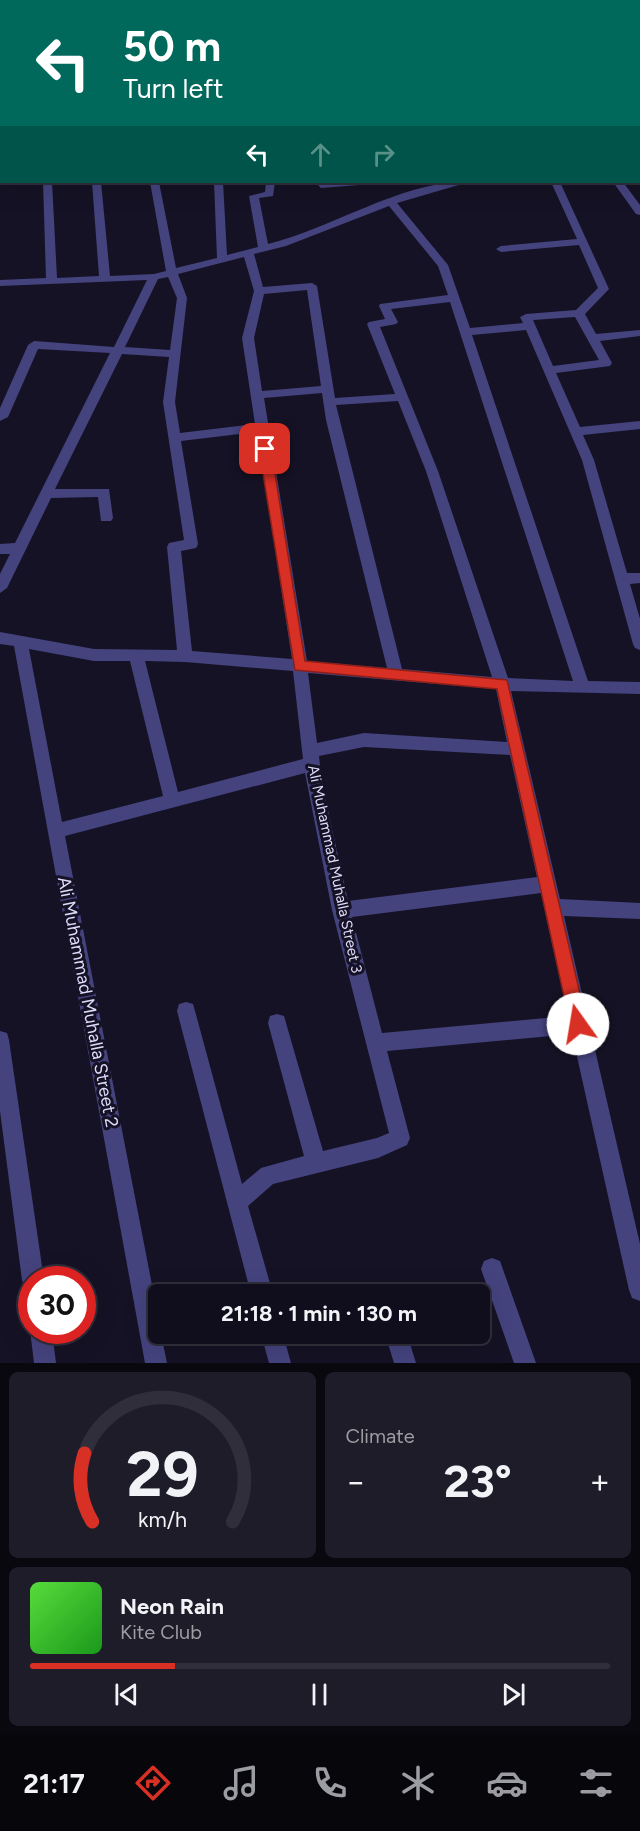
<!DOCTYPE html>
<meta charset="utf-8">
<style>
body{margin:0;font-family:Figtree,sans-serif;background:#1e1c29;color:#f1f3f6;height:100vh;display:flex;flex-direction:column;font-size:22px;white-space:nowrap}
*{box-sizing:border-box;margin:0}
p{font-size:20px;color:#9c9ca3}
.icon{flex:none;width:33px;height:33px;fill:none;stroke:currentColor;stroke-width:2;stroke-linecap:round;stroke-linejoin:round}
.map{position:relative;height:1363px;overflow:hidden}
.sheet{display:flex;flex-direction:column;gap:9px;padding:9px;background:#09080f;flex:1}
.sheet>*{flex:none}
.banner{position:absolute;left:0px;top:0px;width:640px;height:183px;box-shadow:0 6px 24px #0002,0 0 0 2px #302e3b;background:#00695c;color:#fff;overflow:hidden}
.speed{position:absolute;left:18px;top:1266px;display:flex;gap:12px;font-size:30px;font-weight:700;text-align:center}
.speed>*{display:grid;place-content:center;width:78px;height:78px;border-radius:50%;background:#100e1c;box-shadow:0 6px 24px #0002,0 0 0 2px #302e3b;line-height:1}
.speed .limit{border:9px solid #d22;background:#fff;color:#111}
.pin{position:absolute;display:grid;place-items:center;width:51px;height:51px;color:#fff;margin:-26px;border-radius:12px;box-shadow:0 3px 9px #0006}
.me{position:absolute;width:66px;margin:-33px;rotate:347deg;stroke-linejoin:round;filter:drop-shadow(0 0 4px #0008)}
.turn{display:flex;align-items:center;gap:21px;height:126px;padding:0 24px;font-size:27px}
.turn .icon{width:78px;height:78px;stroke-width:2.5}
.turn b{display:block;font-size:42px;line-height:51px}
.lanes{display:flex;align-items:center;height:57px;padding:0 24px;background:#0003;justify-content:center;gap:30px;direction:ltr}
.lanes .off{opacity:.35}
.big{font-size:45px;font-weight:700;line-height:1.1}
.sheet .widget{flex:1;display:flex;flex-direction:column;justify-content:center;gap:9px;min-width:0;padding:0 21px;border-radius:9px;background:#1e1c29}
.sheet .dial{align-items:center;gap:0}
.dial svg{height:156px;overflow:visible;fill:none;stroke:#302e3b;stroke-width:7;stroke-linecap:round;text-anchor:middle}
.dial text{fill:#f1f3f6;stroke:none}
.song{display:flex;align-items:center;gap:18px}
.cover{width:72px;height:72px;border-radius:9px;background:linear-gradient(135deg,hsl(110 70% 55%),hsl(120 70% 35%))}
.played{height:6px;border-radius:3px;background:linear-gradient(90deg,#d93025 25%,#302e3b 25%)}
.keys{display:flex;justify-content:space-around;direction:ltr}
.heat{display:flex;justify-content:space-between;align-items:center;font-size:33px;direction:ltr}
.sheet .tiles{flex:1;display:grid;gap:9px;grid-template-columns:1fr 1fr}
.widget:last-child{grid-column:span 2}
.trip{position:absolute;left:148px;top:1284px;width:342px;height:60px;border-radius:9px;background:#100e1c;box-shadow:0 6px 24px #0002,0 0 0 2px #302e3b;font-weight:700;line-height:60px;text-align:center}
.tabs{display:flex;height:96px;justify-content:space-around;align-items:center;background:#06060b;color:#9c9ca3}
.tabs .icon{width:42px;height:42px}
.tabs .active{color:#d93025}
.tabs b{font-size:27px;color:#f1f3f6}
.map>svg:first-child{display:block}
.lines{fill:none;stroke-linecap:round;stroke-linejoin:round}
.minor{fill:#44437e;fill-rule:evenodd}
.tertiary{fill:#44437e;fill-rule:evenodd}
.route{fill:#d93025;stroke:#8d1f18;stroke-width:1.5}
.labels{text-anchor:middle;stroke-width:6;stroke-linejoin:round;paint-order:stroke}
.street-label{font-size:15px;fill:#dedbfa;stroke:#151225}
.near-street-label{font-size:18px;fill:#dedbfa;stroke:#151225}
</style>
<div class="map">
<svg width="640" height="1363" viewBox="0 0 640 1363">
<rect width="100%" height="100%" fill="#151225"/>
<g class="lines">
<path class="minor" d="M4,0H12V2H4Z
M48,0H56V2H48Z
M89,0H97V2H89Z
M129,0H137V2H129Z
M171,0H179V2H171Z
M215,0H223L224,2H216Z
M291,0H299V2H291Z
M361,0H369L370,2H362Z
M429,0H445L426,2Z
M576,0H584L585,2H577Z
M639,2H640V6H639Z
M639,43H640V47H639Z
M0,86H2V92H0Z
M0,135H2V141H0Z
M639,146H640V152H639Z
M43,182H52L57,278L99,276L92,182H101L110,276L154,274L166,271L150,182H159L176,268L217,258L214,182H223L227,255L258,247L249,196L265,192L266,182H275L273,196L259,198L268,244C330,229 401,182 463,182L462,184L397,203L448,265L470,328L523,323L520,317L526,314L576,310L598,288L579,245L501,252L496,249L501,246L577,239L551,182H560L609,289L585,314L596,334L640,330V336L600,341L612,363L610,366L556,373L580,427L640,421V429L583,435L594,460L627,573H640V583L630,584L640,619V650L635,648L633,644L582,460L526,330L472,335L588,681L640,682V694L511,691L560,899L640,903V919L564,916L640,1244V1301L632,1298L629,1290L572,1034L387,1051L410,1138L407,1145L378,1158L273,1184L248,1206L273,1294H251L177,1011L179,1004L186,1002L193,1004L195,1011L242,1184L261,1168L304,1156L268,1023L270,1016L277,1014L284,1016L286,1023L323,1151L377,1138L389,1133L332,910L305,773L65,836L159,1321V1334H161L167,1363H145L14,646L0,644V632L94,649L177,650L167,547L169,543L184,540L163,402L169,357L122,354L55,489H109L113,518L111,521H101L98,497L51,498L7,588L0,593V574L10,554H0V544L15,543L110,353L38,349L8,417L0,421V408L28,345L34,341L114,347L147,280L0,286V280L46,278ZM389,206L438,266L448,295L380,304L379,306L385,319L369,322L367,324L395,394L335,398L317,286L312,283L263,287L254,254L286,246ZM244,257L254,291L242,338L255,424L180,433L175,402L187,298L178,274ZM168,277L177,298L170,350L125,347L158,279ZM307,290L321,386L262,391L254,338L264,294ZM450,302L573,681L508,678L438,471L380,327L396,324L398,322L391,309ZM575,317L599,360L553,366L533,320ZM322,393L326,420L387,668L307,661L264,398ZM398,401L426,471L492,677L402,669L336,405ZM257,432L292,659L192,651L181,551L196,548L198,544L181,441ZM29,649L94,661H130L163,796L62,822ZM145,661L185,662L293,671L303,759L178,792ZM308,673L496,689L507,742L364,733L317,743ZM364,747L510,755L537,877L348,901L322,783L319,756ZM541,893L568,1016L382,1033L352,917Z
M315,182H364L359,185L321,188Z
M613,182H623L640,205V215L636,214Z
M0,1031L7,1033L9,1040L44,1280H32V1290L25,1288L22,1280L0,1111Z
M492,1258L500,1261L536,1363H514L481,1269L484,1261Z
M32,1326V1330H52L56,1363H34L30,1330Z
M261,1334H283L291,1363H269Z
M385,1334H407L416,1363H394Z"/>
<path class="tertiary" d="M501,0H509L511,2H502Z
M639,86H640V92H639Z"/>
</g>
<path class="route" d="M265,445L271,449L305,661L507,680L587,1024L584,1030L578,1033L572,1030L570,1024L497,689L295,670L259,449Z"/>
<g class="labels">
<g class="street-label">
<text transform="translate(335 869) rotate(78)" y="5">Ali Muhammad Muhalla Street 3</text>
</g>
<g class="near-street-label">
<text transform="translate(88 1002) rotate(79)" y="6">Ali Muhammad Muhalla Street 2</text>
</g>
</g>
</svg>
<div class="speed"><div class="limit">30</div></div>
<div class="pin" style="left:265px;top:449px;background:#d93025"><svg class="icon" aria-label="arrive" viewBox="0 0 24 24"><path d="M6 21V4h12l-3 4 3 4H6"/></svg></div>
<svg class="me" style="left:578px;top:1024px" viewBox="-20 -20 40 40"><circle r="19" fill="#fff"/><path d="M0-13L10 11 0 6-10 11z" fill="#d93025"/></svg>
<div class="trip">21:18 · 1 min · 130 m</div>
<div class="banner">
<div class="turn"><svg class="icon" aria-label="left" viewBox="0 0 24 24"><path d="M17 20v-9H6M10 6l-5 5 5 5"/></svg><div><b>50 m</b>Turn left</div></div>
<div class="lanes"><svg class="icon" aria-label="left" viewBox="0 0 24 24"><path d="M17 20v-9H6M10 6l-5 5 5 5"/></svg><svg class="icon off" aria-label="ahead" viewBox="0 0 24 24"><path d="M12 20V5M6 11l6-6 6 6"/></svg><svg class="icon off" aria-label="right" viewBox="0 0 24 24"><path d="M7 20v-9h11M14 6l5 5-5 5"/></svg></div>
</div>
</div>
<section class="sheet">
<div class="tiles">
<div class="widget dial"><svg viewBox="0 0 100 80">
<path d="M14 69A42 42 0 1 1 86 69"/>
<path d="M14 69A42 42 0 0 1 10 34" stroke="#d93025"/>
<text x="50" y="56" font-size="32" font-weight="700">29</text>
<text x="50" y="72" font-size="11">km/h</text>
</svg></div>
<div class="widget"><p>Climate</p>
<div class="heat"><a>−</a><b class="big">23°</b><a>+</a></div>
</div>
<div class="widget">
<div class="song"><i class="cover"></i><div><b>Neon Rain</b><p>Kite Club</p></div></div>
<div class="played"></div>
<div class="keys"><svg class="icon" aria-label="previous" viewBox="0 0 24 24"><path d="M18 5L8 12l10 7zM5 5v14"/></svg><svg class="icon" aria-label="pause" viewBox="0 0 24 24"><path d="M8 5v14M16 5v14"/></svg><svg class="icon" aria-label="next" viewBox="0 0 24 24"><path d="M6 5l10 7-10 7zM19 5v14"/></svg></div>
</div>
</div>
</section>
<nav class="tabs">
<b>21:17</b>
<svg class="icon active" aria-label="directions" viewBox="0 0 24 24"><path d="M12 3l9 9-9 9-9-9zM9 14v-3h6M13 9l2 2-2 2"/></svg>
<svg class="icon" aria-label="music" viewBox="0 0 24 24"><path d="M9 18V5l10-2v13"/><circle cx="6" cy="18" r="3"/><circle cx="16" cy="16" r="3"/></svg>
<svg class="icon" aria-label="phone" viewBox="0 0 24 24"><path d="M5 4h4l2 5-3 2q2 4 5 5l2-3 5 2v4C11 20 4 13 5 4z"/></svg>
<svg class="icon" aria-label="climate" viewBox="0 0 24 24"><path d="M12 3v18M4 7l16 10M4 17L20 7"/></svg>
<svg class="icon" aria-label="car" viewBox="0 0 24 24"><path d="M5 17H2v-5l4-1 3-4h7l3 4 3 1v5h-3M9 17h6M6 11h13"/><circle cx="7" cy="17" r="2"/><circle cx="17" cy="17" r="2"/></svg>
<svg class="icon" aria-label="filters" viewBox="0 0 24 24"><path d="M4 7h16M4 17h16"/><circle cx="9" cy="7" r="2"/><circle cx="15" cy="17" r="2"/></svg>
</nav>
